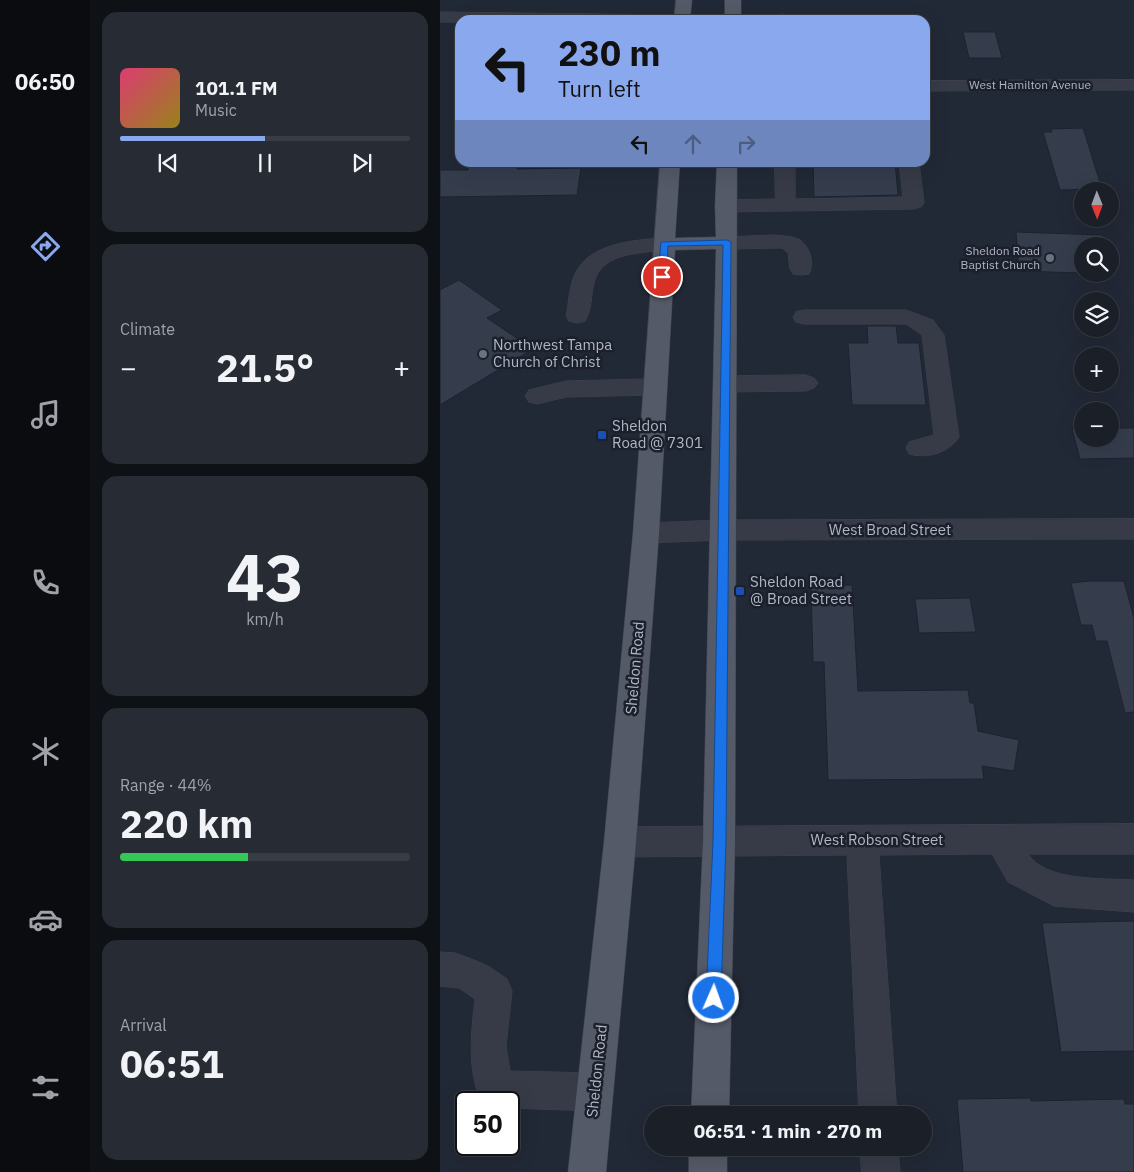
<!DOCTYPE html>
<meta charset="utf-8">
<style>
body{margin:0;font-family:"IBM Plex Sans",sans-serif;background:#272c34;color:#f1f3f6;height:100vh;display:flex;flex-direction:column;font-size:19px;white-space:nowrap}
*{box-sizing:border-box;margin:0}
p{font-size:16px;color:#9fa2a8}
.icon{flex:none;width:28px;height:28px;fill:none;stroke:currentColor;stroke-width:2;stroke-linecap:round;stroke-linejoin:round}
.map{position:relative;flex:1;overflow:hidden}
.side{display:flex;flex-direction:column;gap:12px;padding:12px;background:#0e1116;width:350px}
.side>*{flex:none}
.banner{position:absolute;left:15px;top:15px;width:475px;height:152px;border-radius:15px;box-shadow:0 5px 20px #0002,0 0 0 1px #383d45;background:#8aa8ee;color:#111;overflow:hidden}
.needle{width:32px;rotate:179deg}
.buttons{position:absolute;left:634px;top:182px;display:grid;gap:10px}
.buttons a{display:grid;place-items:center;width:45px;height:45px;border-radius:50%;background:#1a1f28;box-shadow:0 5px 20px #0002,0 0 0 1px #383d45;font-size:25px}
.speed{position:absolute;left:15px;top:1091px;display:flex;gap:10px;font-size:25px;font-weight:700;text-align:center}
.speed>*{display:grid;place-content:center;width:65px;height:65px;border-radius:50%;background:#1a1f28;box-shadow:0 5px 20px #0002,0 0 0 1px #383d45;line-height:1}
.speed .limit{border:2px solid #111;border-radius:8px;background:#fff;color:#111}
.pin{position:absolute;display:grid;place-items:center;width:42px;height:42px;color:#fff;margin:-21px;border:2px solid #fff;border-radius:50%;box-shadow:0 1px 5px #0007}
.me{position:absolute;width:55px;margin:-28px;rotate:2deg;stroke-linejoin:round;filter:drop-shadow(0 0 4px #0008)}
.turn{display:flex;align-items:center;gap:18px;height:105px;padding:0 20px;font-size:22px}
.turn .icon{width:65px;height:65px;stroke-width:2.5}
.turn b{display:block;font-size:35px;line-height:42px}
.lanes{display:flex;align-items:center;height:48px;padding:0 20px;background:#0003;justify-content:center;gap:25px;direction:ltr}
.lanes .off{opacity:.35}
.big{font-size:38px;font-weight:700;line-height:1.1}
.side .widget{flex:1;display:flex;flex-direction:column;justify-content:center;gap:8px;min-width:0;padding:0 18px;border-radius:15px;background:#272c34}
.side .dial{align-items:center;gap:0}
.dial b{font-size:65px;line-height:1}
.song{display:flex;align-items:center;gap:15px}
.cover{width:60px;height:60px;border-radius:8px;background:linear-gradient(135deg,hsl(340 70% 55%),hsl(50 70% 35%))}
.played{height:5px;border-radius:2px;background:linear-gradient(90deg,#8aa8ee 50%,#383d45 50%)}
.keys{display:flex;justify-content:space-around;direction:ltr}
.heat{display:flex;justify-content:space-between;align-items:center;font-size:28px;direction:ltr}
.charge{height:8px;border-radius:4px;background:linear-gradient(90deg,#34c759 44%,#383d45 0)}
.trip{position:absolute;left:204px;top:1106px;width:288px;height:50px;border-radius:25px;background:#1a1f28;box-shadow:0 5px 20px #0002,0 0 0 1px #383d45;font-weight:700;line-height:50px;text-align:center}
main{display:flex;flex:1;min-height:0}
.tabs{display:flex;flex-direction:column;width:90px;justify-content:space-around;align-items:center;background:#0a0c10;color:#9fa2a8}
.tabs .icon{width:35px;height:35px}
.tabs .active{color:#8aa8ee}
.tabs b{font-size:22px;color:#f1f3f6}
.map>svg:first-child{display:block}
.building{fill:#353d4d;stroke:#1d222e}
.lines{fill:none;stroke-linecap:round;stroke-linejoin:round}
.minor-casing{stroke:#3f4450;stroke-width:1}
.major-casing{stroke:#3f4450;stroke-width:1}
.minor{fill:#363b47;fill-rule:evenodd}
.major{fill:#545a67;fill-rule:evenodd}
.route{fill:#1a73e8;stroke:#114b97}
.worship-dot{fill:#6b7280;stroke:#1b202c;stroke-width:2}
.transit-dot{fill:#1a4fb4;stroke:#1b202c;stroke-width:2}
.labels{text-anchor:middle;stroke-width:5;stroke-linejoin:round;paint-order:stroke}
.far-street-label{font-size:12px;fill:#b0b6c3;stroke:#1b202c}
.far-poi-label{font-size:12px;fill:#b0b6c3;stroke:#1b202c;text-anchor:end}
.poi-label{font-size:15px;fill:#b0b6c3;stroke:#1b202c;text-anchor:start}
.street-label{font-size:15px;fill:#b0b6c3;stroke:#1b202c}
</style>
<main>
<nav class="tabs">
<b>06:50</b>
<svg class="icon active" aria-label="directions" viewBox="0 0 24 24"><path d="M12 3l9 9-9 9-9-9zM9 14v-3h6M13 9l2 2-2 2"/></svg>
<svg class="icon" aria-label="music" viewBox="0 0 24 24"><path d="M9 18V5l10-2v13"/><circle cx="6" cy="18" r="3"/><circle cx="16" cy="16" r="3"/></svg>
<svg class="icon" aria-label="phone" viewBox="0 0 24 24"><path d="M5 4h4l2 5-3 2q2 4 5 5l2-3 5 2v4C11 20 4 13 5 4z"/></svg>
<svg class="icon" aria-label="climate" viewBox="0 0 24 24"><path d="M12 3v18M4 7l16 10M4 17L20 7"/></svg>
<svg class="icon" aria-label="car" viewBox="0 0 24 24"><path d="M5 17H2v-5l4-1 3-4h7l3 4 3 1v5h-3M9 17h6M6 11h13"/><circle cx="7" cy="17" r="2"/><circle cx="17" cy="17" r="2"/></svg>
<svg class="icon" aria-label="filters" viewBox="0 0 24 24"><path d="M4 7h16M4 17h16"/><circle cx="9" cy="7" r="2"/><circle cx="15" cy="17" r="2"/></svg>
</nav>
<section class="side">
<div class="widget">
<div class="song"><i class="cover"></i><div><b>101.1 FM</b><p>Music</p></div></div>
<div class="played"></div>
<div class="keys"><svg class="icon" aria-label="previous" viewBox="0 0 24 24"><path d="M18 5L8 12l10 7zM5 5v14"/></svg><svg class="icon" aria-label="pause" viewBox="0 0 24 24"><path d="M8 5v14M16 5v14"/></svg><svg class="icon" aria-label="next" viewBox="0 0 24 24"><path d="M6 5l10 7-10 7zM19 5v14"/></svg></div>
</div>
<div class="widget"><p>Climate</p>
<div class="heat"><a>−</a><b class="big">21.5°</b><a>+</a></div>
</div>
<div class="widget dial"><b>43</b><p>km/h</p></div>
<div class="widget"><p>Range · 44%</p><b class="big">220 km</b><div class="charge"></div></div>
<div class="widget"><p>Arrival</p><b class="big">06:51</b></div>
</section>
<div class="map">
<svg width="694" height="1172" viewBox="0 0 694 1172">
<rect width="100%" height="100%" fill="#222936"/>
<path class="building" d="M523,32H555L562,58H529Z
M643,128L662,189L620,190L603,132H612L611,129Z
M30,162H78L77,169L141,168L137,195L0,197V170H28Z
M373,162H455L458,195L374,197Z
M576,232L663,235L665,246H642V273L579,271Z
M19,280L62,310L47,318L93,349L0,405V290Z
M427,326H456L458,343H479L486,405H412L408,343H428Z
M638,419H642V439H670V421L672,428H694V458L640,459L632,429H641Z
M650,581H684L694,618V712L685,713L667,641H656L652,625H641L631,583Z
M412,585L418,691L528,690L530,703H534L538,731L579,740L574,771L542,766L544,779L388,780L384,662H373L371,586Z
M530,598L536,632L479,633L475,599Z
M694,921V1051L621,1052L602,923Z
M591,1098V1101L684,1099L685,1104H694V1172H523L517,1099Z"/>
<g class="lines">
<defs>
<path id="minor" d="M0,12L242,15L248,17L250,20H20V22H0Z
M342,14L348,16L350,20H334L336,16Z
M694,80V90L485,91V81Z
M335,162H355V199L463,197L459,162H479L484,203L481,207L474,209L285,212L278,210L275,206L278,202L285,200L335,199Z
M335,235C343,236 353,236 360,240C370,247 375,264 369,274L361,275L353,274L350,269L348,253L342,248L287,249L280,247L277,243L280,239L287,237Z
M224,238L231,240L234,244L231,248C206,255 162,249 154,283C151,295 152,310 145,321L137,323L129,321L126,316C129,302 129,287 135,274C149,243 194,240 224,238Z
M364,310H466L493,320L504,335L519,437C509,453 487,459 469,454L466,448L469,442L494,435L482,335L466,324H364L356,322L353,317L356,312Z
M366,375L374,378L378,383L374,388L366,391L286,392L278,389L274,384L278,379L286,376Z
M214,379L222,382L226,387L222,392L214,395L126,397L97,404L89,402L85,396L89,390L126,381Z
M694,519V539L282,540L206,543L197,540L193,533L197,526L206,523L282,520Z
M694,824V854H588C606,882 664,878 694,880V912L614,906L568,882L552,854L439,855L457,1115H419L407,855L180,857L169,852L164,842L169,832L180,827Z
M0,952L15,953L29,958L48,966L67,979L72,991L66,1046L70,1071L155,1073L168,1079L174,1092L168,1105L155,1111L69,1108V1102H41C27,1068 31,1034 35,999L19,988L0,986Z
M420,1148H458L460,1172H422Z"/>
<path id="major" d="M236,0H252L250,20H234Z
M285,0H301V20H285Z
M220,162H240L235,238L276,237L275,206L277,162H297L295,841L289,1115H251L263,841L276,249L235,250L219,533L196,842L166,1172H128L164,842L193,533Z
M249,1148H287V1172H249Z"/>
</defs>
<use href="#minor" class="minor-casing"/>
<use href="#major" class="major-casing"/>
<use href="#minor" class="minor"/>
<use href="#major" class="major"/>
</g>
<path class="route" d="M287,240L291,242L286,841L281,998L279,1003L274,1005L269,1003L266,998L273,841L283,245L228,246L227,277L222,280L218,277L221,242Z"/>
<g class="worship-dot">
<circle cx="610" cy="258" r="5"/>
<circle cx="43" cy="354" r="5"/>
</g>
<g class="transit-dot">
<rect x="157" y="430" width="10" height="10" rx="2.5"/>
<rect x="295" y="586" width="10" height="10" rx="2.5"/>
</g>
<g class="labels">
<g class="far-street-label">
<text x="590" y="89">West Hamilton Avenue</text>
</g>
<g class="far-poi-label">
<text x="600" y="255">Sheldon Road<tspan x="600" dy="14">Baptist Church</tspan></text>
</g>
<g class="poi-label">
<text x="53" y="350">Northwest Tampa<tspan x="53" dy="17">Church of Christ</tspan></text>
<text x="172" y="431">Sheldon<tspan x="172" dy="17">Road @ 7301</tspan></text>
<text x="310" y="587">Sheldon Road<tspan x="310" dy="17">@ Broad Street</tspan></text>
</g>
<g class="street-label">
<text x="450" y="535">West Broad Street</text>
<text transform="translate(195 668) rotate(-85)" y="5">Sheldon Road</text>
<text x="437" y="845">West Robson Street</text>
<text transform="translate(157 1071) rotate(-84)" y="5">Sheldon Road</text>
</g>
</g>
</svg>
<div class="buttons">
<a><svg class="needle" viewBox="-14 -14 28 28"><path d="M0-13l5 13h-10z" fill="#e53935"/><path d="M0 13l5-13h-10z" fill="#9fa2a8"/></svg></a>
<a><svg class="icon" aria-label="search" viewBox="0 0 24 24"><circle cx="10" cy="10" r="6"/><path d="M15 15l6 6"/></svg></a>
<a><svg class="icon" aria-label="layers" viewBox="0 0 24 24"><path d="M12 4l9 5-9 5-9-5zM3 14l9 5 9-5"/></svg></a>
<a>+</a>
<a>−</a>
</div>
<div class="speed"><div class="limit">50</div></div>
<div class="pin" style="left:222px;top:277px;background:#d93025"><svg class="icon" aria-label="arrive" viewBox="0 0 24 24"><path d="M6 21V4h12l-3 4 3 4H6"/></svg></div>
<svg class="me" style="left:274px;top:998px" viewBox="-20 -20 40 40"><circle r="17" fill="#1a73e8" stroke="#fff" stroke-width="3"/><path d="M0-11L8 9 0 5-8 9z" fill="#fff"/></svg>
<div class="trip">06:51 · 1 min · 270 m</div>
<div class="banner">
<div class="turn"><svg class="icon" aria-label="left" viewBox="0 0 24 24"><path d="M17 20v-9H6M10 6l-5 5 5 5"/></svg><div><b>230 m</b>Turn left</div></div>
<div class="lanes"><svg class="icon" aria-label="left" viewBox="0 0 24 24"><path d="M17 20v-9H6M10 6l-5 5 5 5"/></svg><svg class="icon off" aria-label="ahead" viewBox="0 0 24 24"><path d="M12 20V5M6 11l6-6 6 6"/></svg><svg class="icon off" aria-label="right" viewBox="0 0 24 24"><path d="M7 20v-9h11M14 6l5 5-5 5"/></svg></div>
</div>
</div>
</main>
